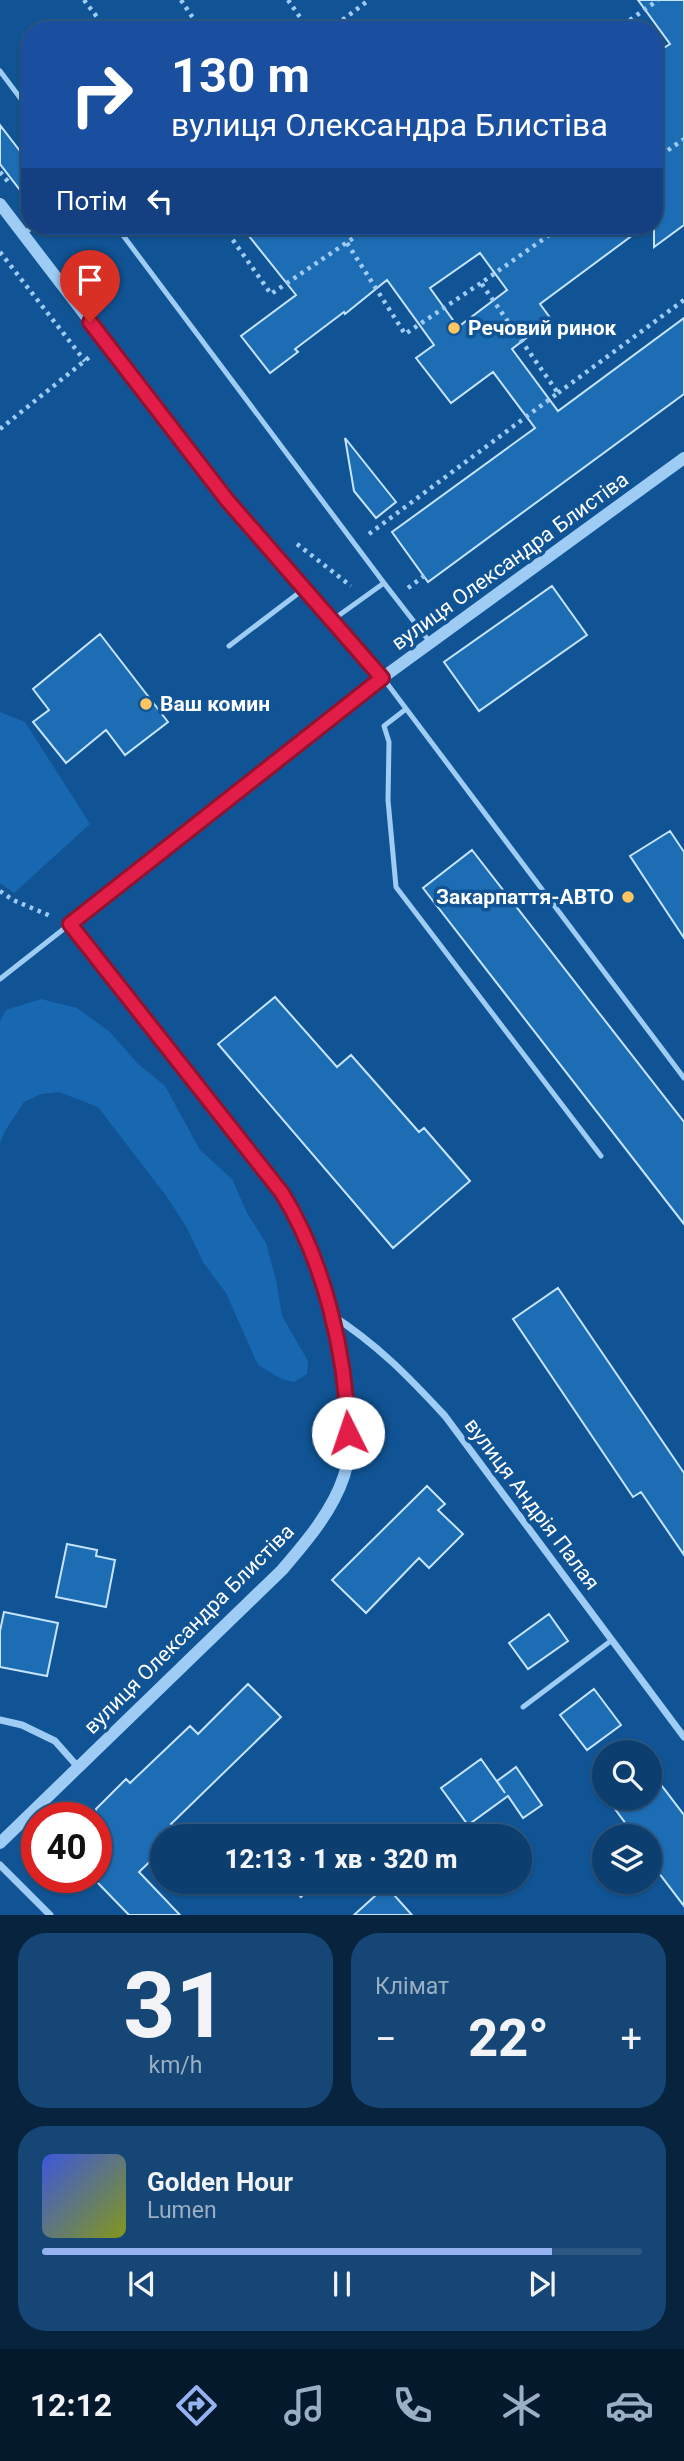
<!DOCTYPE html>
<html lang="uk">
<meta charset="utf-8">
<style>
body{margin:0;font-family:Roboto,sans-serif;background:#154675;color:#f1f3f6;height:100vh;display:flex;flex-direction:column;font-size:26px;white-space:nowrap}
*{box-sizing:border-box;margin:0}
p{font-size:23px;color:#9aafc3}
.icon{flex:none;width:38px;height:38px;fill:none;stroke:currentColor;stroke-width:2;stroke-linecap:round;stroke-linejoin:round}
.map{position:relative;height:1915px;overflow:hidden}
.details{display:flex;flex-direction:column;gap:18px;padding:18px;background:#07233e;flex:1}
.details>*{flex:none}
.hud{position:absolute;left:21px;top:21px;width:642px;height:214px;border-radius:28px;box-shadow:0 2px 5px #0004,0 0 0 2px #2c5883;background:#1a4fa0;color:#fff;overflow:hidden}
.fabs{position:absolute;left:592px;top:1740px;display:grid;gap:14px}
.fabs a{display:grid;place-items:center;width:70px;height:70px;border-radius:50%;background:#0c3f70;box-shadow:0 2px 5px #0004,0 0 0 2px #2c5883;font-size:35px}
.speed{position:absolute;left:21px;top:1802px;display:flex;gap:14px;font-size:35px;font-weight:700;text-align:center}
.speed>*{display:grid;place-content:center;width:91px;height:91px;border-radius:50%;background:#0c3f70;box-shadow:0 2px 5px #0004,0 0 0 2px #2c5883;line-height:1}
.speed .limit{border:10px solid #d22;background:#fff;color:#111}
.pin{position:absolute;display:grid;place-items:center;width:60px;height:60px;color:#fff;margin:-72px -30px;border-radius:50% 50% 50% 0;rotate:-45deg;box-shadow:0 0 7px #0007}
.pin .icon{rotate:45deg}
.me{position:absolute;width:77px;margin:-38px;rotate:356deg;stroke-linejoin:round;filter:drop-shadow(0 0 5px #0008)}
.turn{display:flex;align-items:center;gap:24px;height:147px;padding:0 35px;font-size:32px}
.turn .icon{width:91px;height:91px;stroke-width:2.5}
.turn b{display:block;font-size:49px;line-height:60px}
.then{display:flex;align-items:center;height:66px;padding:0 35px;background:#0003;gap:14px;font-size:26px}
.big{font-size:52px;font-weight:800;line-height:1.1}
.details .card{flex:1;display:flex;flex-direction:column;justify-content:center;gap:10px;min-width:0;padding:0 24px;border-radius:28px;background:#154675}
.details .dial{align-items:center;gap:0}
.dial b{font-size:91px;line-height:1}
.song{display:flex;align-items:center;gap:21px}
.cover{width:84px;height:84px;border-radius:10px;background:linear-gradient(135deg,hsl(230 70% 55%),hsl(70 70% 35%))}
.played{height:7px;border-radius:4px;background:linear-gradient(90deg,#95b2f1 85%,#2c5883 85%)}
.keys{display:flex;justify-content:space-around;direction:ltr}
.heat{display:flex;justify-content:space-between;align-items:center;font-size:38px;direction:ltr}
.details .tiles{flex:1;display:grid;gap:18px;grid-template-columns:1fr 1fr}
.card:last-child{grid-column:span 2}
.trip{position:absolute;left:150px;top:1824px;width:382px;height:70px;border-radius:35px;background:#0c3f70;box-shadow:0 2px 5px #0004,0 0 0 2px #2c5883;font-weight:800;line-height:70px;text-align:center}
.menu{display:flex;height:112px;justify-content:space-around;align-items:center;background:#05192d;color:#9aafc3}
.menu .icon{width:49px;height:49px}
.menu .active{color:#95b2f1}
.menu b{font-size:32px;color:#f1f3f6}
.map>svg:first-child{display:block}
.green{fill:#1768b0}
.building{fill:#1d6db5;stroke:#c6e4fe;stroke-width:2;fill-rule:evenodd}
.lines{fill:none;stroke-linecap:round;stroke-linejoin:round}
.path{stroke:#9eccf4;stroke-width:4.5;stroke-dasharray:3.5 5;stroke-linecap:butt}
.service{stroke:#9eccf4;stroke-width:5}
.minor{stroke:#9eccf4;stroke-width:7}
.tertiary{stroke:#9eccf4;stroke-width:12}
.route-casing{stroke:#92132f;stroke-width:18}
.route{stroke:#e11d48;stroke-width:12}
.poi-dot{fill:#ffc561;stroke:#105495;stroke-width:2.5}
.labels{text-anchor:middle;stroke-width:7;stroke-linejoin:round;paint-order:stroke}
.poi-label{font-size:21px;font-weight:bold;fill:#fff;stroke:#105495;text-anchor:start}
.street-label{font-size:21px;fill:#fff;stroke:#105495}
</style>
<div class="map">
<svg width="684" height="1915" viewBox="0 0 684 1915">
<rect width="100%" height="100%" fill="#105495"/>
<path class="green" d="M0,712L25,722L90,824L14,893L0,883Z
M41,999L77,1008L110,1032L137,1063L165,1086L200,1150L232,1179L247,1213L266,1243L276,1280L282,1316L308,1361L307,1374L294,1382L282,1379L258,1365L226,1293L203,1262L187,1228L167,1197L98,1107L59,1092L41,1094L24,1102L5,1131L0,1143V1021L6,1010Z"/>
<path class="building" d="M638,0H684V225L654,247V54L670,44Z
M0,125L30,164V203L0,164Z
M241,226H645L540,304L551,319L512,349L558,411L684,318V394L428,582L392,532L535,428L493,372L451,403L416,358L434,345L387,280L345,314L344,312L295,349L298,352L270,373L241,336L296,295ZM480,253L507,290L458,327L430,288Z
M345,438L396,502L376,518L354,491Z
M552,586L587,635L479,711L444,662Z
M100,634L168,722L125,755L106,730L66,763L33,722L49,710L33,689Z
M670,831L684,852V938L630,856Z
M472,850L684,1122V1224L423,888Z
M275,997L337,1067L351,1055L419,1132L424,1128L470,1181L393,1248L218,1044Z
M558,1288L684,1473V1555L641,1492L633,1497L513,1319Z
M427,1486L445,1504L438,1510L463,1534L429,1568L419,1558L366,1613L332,1580Z
M67,1544L97,1550L96,1556L115,1560L106,1607L56,1597Z
M4,1612L58,1623L47,1676L0,1667V1631Z
M549,1614L568,1641L528,1669L509,1643Z
M248,1684L281,1717L171,1824L179,1833L176,1836H163V1849L139,1872L180,1915H129L96,1881V1809L126,1779L130,1783L190,1726L198,1734Z
M594,1689L621,1725L587,1750L560,1715Z
M481,1759L505,1793L497,1781L516,1767L542,1805L523,1818L508,1796L468,1825L441,1788Z
M649,1769L684,1815V1906L649,1860V1836H635L606,1797H649Z
M316,1824L328,1836H305Z
M285,1881H316L301,1897Z
M386,1886L412,1915H354Z"/>
<g class="lines">
<path class="path" d="M84,0L107,30
M181,0L201,30
M288,0L309,30
M329,30L369,0
M616,30L658,0
M654,160L684,139
M0,172L10,184
M223,226L271,294L371,226
M347,243L405,334L481,283
M0,252L85,361
M558,393L684,300
M0,429L92,355
M369,534L558,393L481,283L562,226
M297,544L351,586
M408,588L424,576
M0,891L13,900L53,917"/>
<path class="service" d="M0,71L30,111
M116,226L384,583L331,621
M23,234L34,226
M384,583L429,641
M229,646L304,589
M383,678L684,1078
M406,709L384,726L389,742L388,800L396,887L601,1156
M0,979L70,924
M523,1707L612,1640"/>
<path class="minor" d="M330,1314C377,1344 408,1376 445,1416L684,1737
M0,1720L22,1725L55,1741L78,1767
M0,1865L50,1915"/>
<path class="tertiary" d="M0,204L227,500L382,678
M0,1843L282,1570C306,1542 332,1512 344,1476C361,1427 331,1305 314,1255C306,1232 294,1212 282,1193L70,924L382,678L684,458"/>
</g>
<g class="lines">
<defs>
<path id="route" d="M90,322L227,500L382,678L70,924L282,1193C324,1261 346,1353 348,1433"/>
</defs>
<use href="#route" class="route-casing"/>
<use href="#route" class="route"/>
</g>
<g class="poi-dot">
<circle cx="454" cy="328" r="7"/>
<circle cx="146" cy="704" r="7"/>
<circle cx="628" cy="897" r="7"/>
</g>
<g class="labels">
<g class="poi-label">
<text x="468" y="335">Речовий ринок</text>
<text x="160" y="711">Ваш комин</text>
<text x="614" y="904" text-anchor="end">Закарпаття-АВТО</text>
</g>
<g class="street-label">
<text transform="translate(510 561) rotate(-36)" y="7">вулиця Олександра Блистіва</text>
<text transform="translate(532 1504) rotate(53)" y="7">вулиця Андрія Палая</text>
<text transform="translate(189 1629) rotate(-45)" y="7">вулиця Олександра Блистіва</text>
</g>
</g>
</svg>
<div class="fabs">
<a><svg class="icon" aria-label="search" viewBox="0 0 24 24"><circle cx="10" cy="10" r="6"/><path d="M15 15l6 6"/></svg></a>
<a><svg class="icon" aria-label="layers" viewBox="0 0 24 24"><path d="M12 4l9 5-9 5-9-5zM3 14l9 5 9-5"/></svg></a>
</div>
<div class="speed"><div class="limit">40</div></div>
<div class="pin" style="left:90px;top:322px;background:#d93025"><svg class="icon" aria-label="arrive" viewBox="0 0 24 24"><path d="M6 21V4h12l-3 4 3 4H6"/></svg></div>
<svg class="me" style="left:348px;top:1433px" viewBox="-20 -20 40 40"><circle r="19" fill="#fff"/><path d="M0-13L10 11 0 6-10 11z" fill="#e11d48"/></svg>
<div class="trip">12:13 · 1 хв · 320 m</div>
<div class="hud">
<div class="turn"><svg class="icon" aria-label="right" viewBox="0 0 24 24"><path d="M7 20v-9h11M14 6l5 5-5 5"/></svg><div><b>130 m</b>вулиця Олександра Блистіва</div></div>
<div class="then">Потім<svg class="icon" aria-label="left" viewBox="0 0 24 24"><path d="M17 20v-9H6M10 6l-5 5 5 5"/></svg></div>
</div>
</div>
<section class="details">
<div class="tiles">
<div class="card dial"><b>31</b><p>km/h</p></div>
<div class="card"><p>Клімат</p>
<div class="heat"><a>−</a><b class="big">22°</b><a>+</a></div>
</div>
<div class="card">
<div class="song"><i class="cover"></i><div><b>Golden Hour</b><p>Lumen</p></div></div>
<div class="played"></div>
<div class="keys"><svg class="icon" aria-label="previous" viewBox="0 0 24 24"><path d="M18 5L8 12l10 7zM5 5v14"/></svg><svg class="icon" aria-label="pause" viewBox="0 0 24 24"><path d="M8 5v14M16 5v14"/></svg><svg class="icon" aria-label="next" viewBox="0 0 24 24"><path d="M6 5l10 7-10 7zM19 5v14"/></svg></div>
</div>
</div>
</section>
<nav class="menu">
<b>12:12</b>
<svg class="icon active" aria-label="directions" viewBox="0 0 24 24"><path d="M12 3l9 9-9 9-9-9zM9 14v-3h6M13 9l2 2-2 2"/></svg>
<svg class="icon" aria-label="music" viewBox="0 0 24 24"><path d="M9 18V5l10-2v13"/><circle cx="6" cy="18" r="3"/><circle cx="16" cy="16" r="3"/></svg>
<svg class="icon" aria-label="phone" viewBox="0 0 24 24"><path d="M5 4h4l2 5-3 2q2 4 5 5l2-3 5 2v4C11 20 4 13 5 4z"/></svg>
<svg class="icon" aria-label="climate" viewBox="0 0 24 24"><path d="M12 3v18M4 7l16 10M4 17L20 7"/></svg>
<svg class="icon" aria-label="car" viewBox="0 0 24 24"><path d="M5 17H2v-5l4-1 3-4h7l3 4 3 1v5h-3M9 17h6M6 11h13"/><circle cx="7" cy="17" r="2"/><circle cx="17" cy="17" r="2"/></svg>
</nav>
